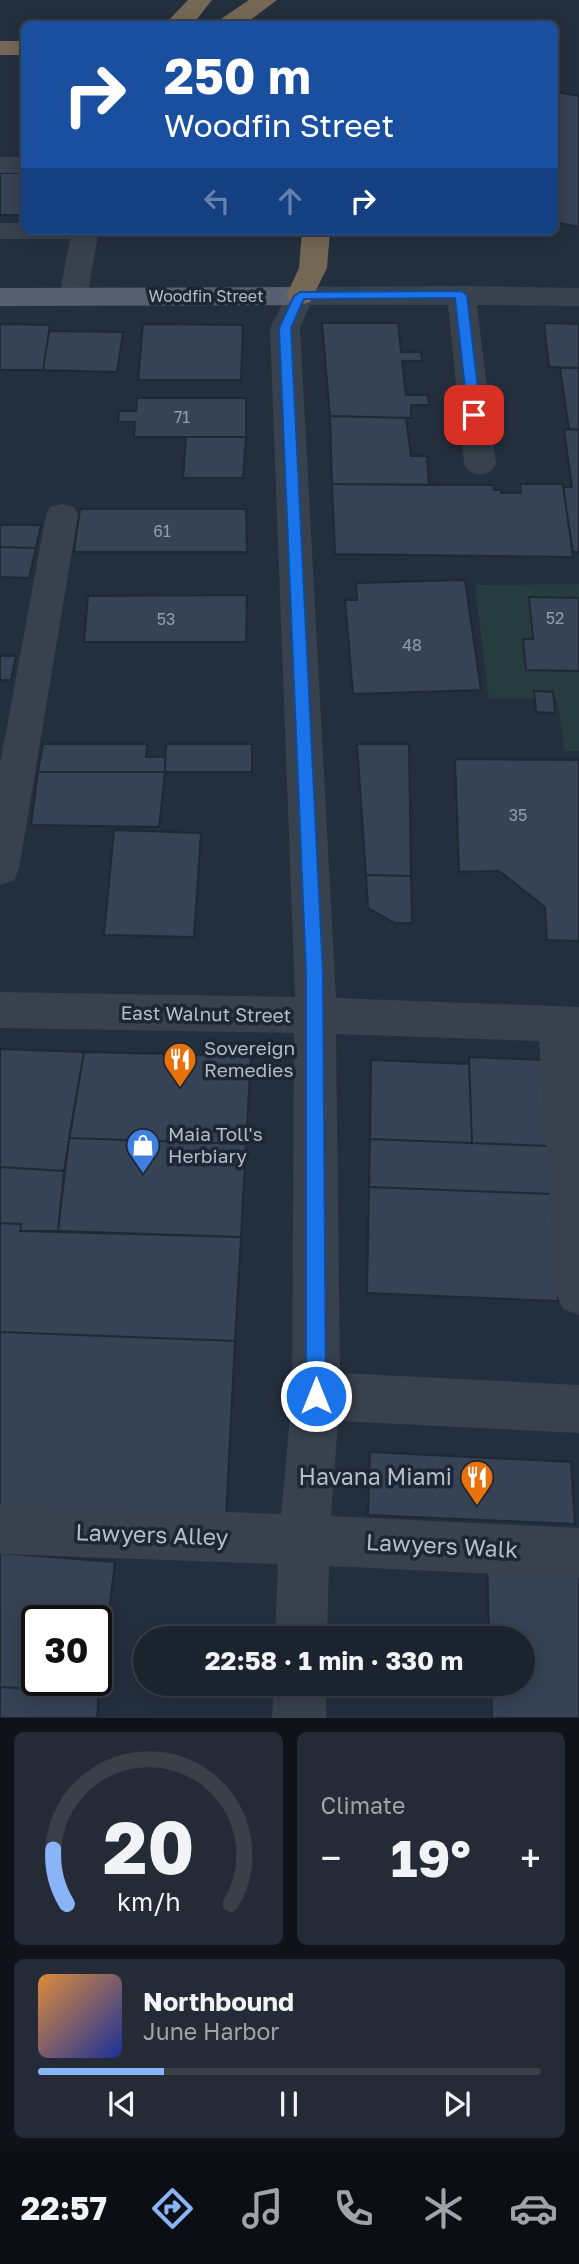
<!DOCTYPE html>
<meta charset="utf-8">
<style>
body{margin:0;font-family:"Golos Text",sans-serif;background:#242b36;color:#f1f3f6;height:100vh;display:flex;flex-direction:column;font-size:26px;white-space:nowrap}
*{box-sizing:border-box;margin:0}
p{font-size:23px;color:#a0a4aa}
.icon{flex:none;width:38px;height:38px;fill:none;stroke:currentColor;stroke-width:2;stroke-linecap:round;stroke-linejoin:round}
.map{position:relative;height:1718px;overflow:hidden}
.panel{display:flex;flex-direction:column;gap:14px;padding:14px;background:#0f1319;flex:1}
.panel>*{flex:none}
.top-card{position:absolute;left:21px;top:21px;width:537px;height:214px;border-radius:10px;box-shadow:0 4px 18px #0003,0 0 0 2px #39404a;background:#1a4fa0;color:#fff;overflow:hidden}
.speed{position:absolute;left:21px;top:1605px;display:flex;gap:14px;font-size:35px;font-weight:700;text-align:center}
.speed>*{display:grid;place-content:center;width:91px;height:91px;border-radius:50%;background:#1b232e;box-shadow:0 4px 18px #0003,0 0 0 2px #39404a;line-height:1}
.speed .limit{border:4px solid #111;border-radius:10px;background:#fff;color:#111}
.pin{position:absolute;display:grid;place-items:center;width:60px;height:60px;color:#fff;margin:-30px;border-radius:14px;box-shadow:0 4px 10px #0006}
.me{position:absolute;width:77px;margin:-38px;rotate:0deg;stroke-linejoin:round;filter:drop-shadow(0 0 5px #0008)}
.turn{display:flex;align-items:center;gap:24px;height:147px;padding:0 28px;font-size:32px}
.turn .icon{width:91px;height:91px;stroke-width:2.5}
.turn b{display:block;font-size:49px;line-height:60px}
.lanes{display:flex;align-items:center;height:66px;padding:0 28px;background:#0003;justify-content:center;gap:35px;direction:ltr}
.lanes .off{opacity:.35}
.big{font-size:52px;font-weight:700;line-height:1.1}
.panel .tile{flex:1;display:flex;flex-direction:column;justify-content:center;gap:10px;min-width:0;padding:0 24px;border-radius:10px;background:#242b36}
.panel .dial{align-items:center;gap:0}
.dial svg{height:182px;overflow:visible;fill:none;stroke:#39404a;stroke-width:7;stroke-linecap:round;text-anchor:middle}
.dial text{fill:#f1f3f6;stroke:none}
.song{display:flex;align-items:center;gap:21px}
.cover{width:84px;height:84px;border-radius:10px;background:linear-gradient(135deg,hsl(30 70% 55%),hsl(230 70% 35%))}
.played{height:7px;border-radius:4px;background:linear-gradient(90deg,#8ab4f8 25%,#39404a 25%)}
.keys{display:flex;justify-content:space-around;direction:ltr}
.heat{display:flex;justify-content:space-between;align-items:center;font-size:38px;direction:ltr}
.panel .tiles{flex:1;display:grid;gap:14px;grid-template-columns:1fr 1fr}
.tile:last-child{grid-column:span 2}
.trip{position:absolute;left:133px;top:1626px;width:402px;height:70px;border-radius:35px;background:#1b232e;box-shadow:0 4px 18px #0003,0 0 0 2px #39404a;font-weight:700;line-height:70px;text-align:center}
.tab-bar{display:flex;height:112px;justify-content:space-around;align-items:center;background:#0b0e12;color:#a0a4aa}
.tab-bar .icon{width:49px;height:49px}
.tab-bar .on{color:#8ab4f8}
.tab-bar b{font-size:32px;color:#f1f3f6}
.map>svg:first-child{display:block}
.green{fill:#263c3f}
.building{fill:#364354;stroke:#1f2835;stroke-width:2;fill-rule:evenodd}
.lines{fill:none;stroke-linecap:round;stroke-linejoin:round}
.minor{fill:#38414e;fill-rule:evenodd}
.major{fill:#56606e;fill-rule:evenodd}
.highway{fill:#746855;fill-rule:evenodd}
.route{fill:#1a73e8;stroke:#114b97;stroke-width:2}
.labels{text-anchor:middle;stroke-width:7;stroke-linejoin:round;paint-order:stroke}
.far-street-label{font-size:16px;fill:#b4bcc9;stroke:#1d2633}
.number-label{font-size:16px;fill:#929caa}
.street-label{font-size:19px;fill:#b4bcc9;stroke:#1d2633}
.poi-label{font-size:19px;fill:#b4bcc9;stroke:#1d2633;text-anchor:start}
.near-poi-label{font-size:23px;fill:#b4bcc9;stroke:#1d2633;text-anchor:end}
.near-street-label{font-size:23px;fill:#b4bcc9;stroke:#1d2633}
</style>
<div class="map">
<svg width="579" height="1718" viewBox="0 0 579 1718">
<rect width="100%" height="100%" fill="#242f3e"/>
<path class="green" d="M579,584V751H565L557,698L489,699L475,585Z"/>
<path class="building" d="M556,92L579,96V227L555,222Z
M0,173H24V215H0Z
M322,323H398L401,352H421L422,361H402L406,395H428L429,405H411V418L330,416Z
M544,323L579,324V368L549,367Z
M0,324L50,325L43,370H0Z
M143,324L243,325L241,380H138Z
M49,331L123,332L117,372L43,370Z
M560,368H579V430L569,429Z
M137,398H246V437H134L135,422H118L119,411H136Z
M330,416L406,418L411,456H427L429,485L332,484Z
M569,429L579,430V552H573L563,487H572L564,430Z
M186,437H246L243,478H183Z
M332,484L494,485V490H501V493H521L520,484H563L573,557L335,554Z
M80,509H246L247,552H74Z
M0,525H41L36,548L0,547Z
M0,547L36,548L29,578L0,577Z
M465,580L481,690L353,694L345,600H357L356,583Z
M247,595L246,642H84L88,596Z
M529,597L579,598V671L526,670L523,639H533Z
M0,656H16L11,680H0Z
M534,691L553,692L555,713L536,712Z
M43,744H147L146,757H165V772H38Z
M166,744H252V772H165Z
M357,744H409L411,876L366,875Z
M455,759L579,760V941L547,940L545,907L499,871L459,872Z
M38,772H165L159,827L31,825Z
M114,830L201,833L194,937L104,935Z
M366,875L411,876L412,923H395L368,908Z
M0,1049L84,1052L64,1171L0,1167Z
M84,1052L251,1056L246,1144L69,1138Z
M469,1057L544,1060L549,1146L472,1143Z
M371,1060L469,1064L472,1143L370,1139Z
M69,1138L246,1144L241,1237L58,1231Z
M370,1139L549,1146L552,1194L369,1187Z
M0,1167L64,1171L58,1231H20L21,1224L0,1223Z
M369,1187L552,1194L558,1301L367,1293Z
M0,1223L21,1224L20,1231L241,1237L235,1341L0,1332Z
M0,1332L235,1341L226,1517L0,1509Z
M370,1452L571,1462L575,1524L368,1515Z
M0,1553L115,1562L99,1692L0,1687ZM37,1620H96V1680H37Z
M487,1561L579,1567V1718H492L491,1684H523V1638H489Z
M0,1687L99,1692L97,1718H0Z"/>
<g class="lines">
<path class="minor" d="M0,157H24V173H0Z
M0,223H24V231H99L87,297L83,303L73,306L63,303L59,297L70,239H0Z
M461,286L579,288V306L477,305L496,464L491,471L480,475L469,471L464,464L448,305H310L300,328L336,998L579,1007V1315L563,1309L556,1293L539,1041L336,1034L340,1373L579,1385V1433L338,1421L331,1516L579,1528V1578L329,1566L327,1638H275L278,1564L0,1554V1504L281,1514L292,1396L294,1033L0,1028V992L295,997L270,328L290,290L300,287Z
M62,504L74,507L78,515L19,869L14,880L0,885V764L46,515L50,507Z
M274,1684H326V1718H272Z"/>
<path class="major" d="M300,287L310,290L314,296L310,302L300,305L0,306V288Z"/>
<path class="highway" d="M188,0H212L193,24H165Z
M249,0H277L245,24H218L221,19Z
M0,41H24V55H0Z
M302,231H330L327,268L310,302L300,305L290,302L286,296L299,268Z"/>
</g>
<path class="route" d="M461,291L467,295L481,415L474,419L468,415L455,298L304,299L291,328L323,973L326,1396L323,1403L316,1406L309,1403L306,1396V973L279,328L294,296L300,292Z"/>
<defs>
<symbol id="restaurant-pin" viewBox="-11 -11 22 30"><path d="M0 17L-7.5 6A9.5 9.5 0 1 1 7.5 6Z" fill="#e8710a" stroke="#1d2633"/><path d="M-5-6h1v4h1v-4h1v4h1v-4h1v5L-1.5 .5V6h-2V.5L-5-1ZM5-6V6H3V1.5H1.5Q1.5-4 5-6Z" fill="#fff"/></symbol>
<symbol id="shop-pin" viewBox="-11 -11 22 30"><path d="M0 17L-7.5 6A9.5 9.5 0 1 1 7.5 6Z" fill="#3f7fe0" stroke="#1d2633"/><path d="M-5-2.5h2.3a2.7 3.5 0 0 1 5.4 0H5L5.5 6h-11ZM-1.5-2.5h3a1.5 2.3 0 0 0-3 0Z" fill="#fff"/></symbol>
</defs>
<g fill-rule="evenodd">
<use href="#restaurant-pin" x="161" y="1040" width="38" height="52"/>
<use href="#shop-pin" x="124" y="1126" width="38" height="52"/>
<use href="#restaurant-pin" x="458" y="1458" width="38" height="52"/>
</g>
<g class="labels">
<g class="far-street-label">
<text x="206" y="302">Woodfin Street</text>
</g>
<g class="number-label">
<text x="182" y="423">71</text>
<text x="162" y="537">61</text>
<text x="555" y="624">52</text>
<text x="166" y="625">53</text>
<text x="412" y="651">48</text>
<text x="518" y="821">35</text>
</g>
<g class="street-label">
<text transform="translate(206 1014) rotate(1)" y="7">East Walnut Street</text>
</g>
<g class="poi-label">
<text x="204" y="1055">Sovereign<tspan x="204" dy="22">Remedies</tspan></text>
<text x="168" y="1141">Maia Toll's<tspan x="168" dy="22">Herbiary</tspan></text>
</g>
<g class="near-poi-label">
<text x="452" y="1485">Havana Miami</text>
</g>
<g class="near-street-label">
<text transform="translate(152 1535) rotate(2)" y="8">Lawyers Alley</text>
<text transform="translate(442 1546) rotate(3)" y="8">Lawyers Walk</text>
</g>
</g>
</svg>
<div class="speed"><div class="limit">30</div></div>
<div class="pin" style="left:474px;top:415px;background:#d93025"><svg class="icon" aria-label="arrive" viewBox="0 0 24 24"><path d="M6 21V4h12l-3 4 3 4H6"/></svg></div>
<svg class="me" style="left:316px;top:1396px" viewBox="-20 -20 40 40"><circle r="17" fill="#1a73e8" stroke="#fff" stroke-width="3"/><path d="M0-11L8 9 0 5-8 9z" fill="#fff"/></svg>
<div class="trip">22:58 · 1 min · 330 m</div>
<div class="top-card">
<div class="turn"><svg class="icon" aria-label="right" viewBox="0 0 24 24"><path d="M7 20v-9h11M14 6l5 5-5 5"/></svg><div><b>250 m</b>Woodfin Street</div></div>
<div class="lanes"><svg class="icon off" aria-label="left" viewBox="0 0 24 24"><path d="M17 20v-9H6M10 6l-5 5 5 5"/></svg><svg class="icon off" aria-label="ahead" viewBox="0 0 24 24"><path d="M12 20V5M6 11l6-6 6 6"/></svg><svg class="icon" aria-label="right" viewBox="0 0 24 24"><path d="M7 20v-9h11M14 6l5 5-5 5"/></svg></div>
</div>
</div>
<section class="panel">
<div class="tiles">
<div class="tile dial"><svg viewBox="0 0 100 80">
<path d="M14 69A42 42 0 1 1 86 69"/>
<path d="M14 69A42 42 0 0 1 8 45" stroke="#8ab4f8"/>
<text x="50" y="56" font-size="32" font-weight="700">20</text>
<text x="50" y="72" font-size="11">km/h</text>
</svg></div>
<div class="tile"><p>Climate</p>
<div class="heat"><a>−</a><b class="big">19°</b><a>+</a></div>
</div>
<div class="tile">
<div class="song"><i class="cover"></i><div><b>Northbound</b><p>June Harbor</p></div></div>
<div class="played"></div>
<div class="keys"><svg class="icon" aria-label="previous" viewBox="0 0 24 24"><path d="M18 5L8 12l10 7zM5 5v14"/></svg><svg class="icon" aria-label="pause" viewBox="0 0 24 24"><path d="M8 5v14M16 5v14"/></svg><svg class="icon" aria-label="next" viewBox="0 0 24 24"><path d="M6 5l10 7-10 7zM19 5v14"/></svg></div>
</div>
</div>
</section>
<nav class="tab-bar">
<b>22:57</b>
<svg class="icon on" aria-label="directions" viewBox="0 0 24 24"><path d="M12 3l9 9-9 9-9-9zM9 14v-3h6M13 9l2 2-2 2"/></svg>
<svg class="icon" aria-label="music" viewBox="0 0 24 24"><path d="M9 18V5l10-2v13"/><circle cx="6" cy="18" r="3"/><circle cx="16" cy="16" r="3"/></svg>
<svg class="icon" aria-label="phone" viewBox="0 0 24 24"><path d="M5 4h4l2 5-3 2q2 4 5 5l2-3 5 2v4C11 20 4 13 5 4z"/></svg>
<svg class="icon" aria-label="climate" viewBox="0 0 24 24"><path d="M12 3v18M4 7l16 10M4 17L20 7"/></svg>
<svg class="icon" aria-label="car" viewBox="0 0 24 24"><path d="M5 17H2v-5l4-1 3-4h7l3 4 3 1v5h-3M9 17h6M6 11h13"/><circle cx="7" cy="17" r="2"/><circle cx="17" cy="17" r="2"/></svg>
</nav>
